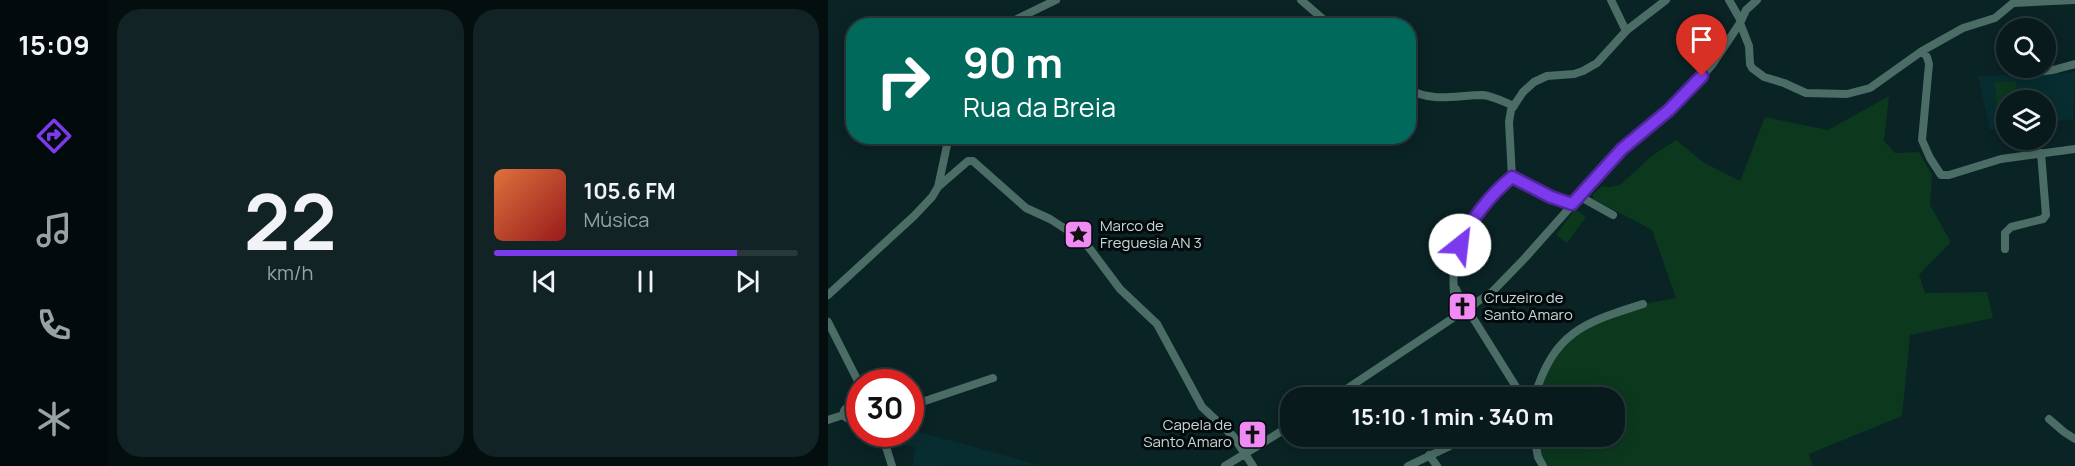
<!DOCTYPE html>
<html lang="pt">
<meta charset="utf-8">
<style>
body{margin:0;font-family:Manrope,sans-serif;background:#112325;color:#f1f3f6;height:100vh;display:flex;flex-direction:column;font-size:22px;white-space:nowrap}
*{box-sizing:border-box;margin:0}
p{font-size:20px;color:#98a1a3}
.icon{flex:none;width:33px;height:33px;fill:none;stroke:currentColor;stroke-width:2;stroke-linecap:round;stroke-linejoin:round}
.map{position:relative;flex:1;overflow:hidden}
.side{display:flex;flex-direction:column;gap:9px;padding:9px;background:#040e0f;width:720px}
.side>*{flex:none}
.hud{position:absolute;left:18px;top:18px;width:570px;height:126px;border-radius:24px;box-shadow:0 3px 15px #0003,0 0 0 2px #29383b;background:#00695c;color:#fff;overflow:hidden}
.controls{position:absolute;left:1168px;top:18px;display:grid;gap:12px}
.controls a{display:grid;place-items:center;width:60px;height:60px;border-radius:50%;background:#081a1c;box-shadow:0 3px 15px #0003,0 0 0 2px #29383b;font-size:30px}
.speed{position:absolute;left:18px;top:369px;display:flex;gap:12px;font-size:30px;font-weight:700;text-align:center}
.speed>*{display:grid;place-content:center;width:78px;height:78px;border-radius:50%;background:#081a1c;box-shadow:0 3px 15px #0003,0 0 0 2px #29383b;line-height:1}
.speed .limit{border:9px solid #d22;background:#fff;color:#111}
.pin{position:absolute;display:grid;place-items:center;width:51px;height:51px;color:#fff;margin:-62px -26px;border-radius:50% 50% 50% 0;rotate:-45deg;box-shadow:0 0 6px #0007}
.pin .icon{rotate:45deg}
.me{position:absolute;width:66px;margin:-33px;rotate:29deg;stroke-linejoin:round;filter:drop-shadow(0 0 4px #0008)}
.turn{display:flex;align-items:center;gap:21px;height:126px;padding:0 18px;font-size:27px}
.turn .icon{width:78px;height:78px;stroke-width:2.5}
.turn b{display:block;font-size:42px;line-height:51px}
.side .card{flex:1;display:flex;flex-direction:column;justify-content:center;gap:9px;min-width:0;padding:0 21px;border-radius:24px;background:#112325}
.side .dial{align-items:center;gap:0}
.dial b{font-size:78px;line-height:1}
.song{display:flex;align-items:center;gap:18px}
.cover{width:72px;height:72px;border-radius:9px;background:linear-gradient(135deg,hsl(20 70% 55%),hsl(0 70% 35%))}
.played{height:6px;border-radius:3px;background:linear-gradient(90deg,#7c3aed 80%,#29383b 80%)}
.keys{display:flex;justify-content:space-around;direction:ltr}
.side .tiles{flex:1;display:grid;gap:9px;grid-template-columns:repeat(2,1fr)}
.trip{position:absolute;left:452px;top:387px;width:345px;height:60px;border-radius:24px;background:#081a1c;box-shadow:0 3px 15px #0003,0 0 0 2px #29383b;font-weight:700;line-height:60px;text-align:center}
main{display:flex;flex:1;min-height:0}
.menu{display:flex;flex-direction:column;width:108px;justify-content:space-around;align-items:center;background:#030a0b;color:#98a1a3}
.menu .icon{width:42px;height:42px}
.menu .selected{color:#7c3aed}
.menu b{font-size:27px;color:#f1f3f6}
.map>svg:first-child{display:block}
.built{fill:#082d30}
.green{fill:#0c381e}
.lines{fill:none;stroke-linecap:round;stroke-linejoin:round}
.minor{stroke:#4b6d65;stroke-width:8}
.route-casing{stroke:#51269a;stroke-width:15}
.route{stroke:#7c3aed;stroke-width:10}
.labels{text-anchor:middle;stroke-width:6;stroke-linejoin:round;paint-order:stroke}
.poi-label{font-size:15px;fill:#c8d6d7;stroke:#030a0b;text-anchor:start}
</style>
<main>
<nav class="menu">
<b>15:09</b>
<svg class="icon selected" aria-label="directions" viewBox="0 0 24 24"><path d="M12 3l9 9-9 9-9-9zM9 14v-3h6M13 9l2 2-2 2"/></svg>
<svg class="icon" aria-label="music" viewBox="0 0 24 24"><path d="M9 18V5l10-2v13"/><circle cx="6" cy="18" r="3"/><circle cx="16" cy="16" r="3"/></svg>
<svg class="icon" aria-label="phone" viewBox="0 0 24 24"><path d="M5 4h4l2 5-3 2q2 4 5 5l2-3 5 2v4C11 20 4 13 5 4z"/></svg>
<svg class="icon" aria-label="climate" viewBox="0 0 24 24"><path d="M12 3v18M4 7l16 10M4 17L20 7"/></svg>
</nav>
<section class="side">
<div class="tiles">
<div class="card dial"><b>22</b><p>km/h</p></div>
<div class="card">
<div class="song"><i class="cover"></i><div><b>105.6 FM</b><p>Música</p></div></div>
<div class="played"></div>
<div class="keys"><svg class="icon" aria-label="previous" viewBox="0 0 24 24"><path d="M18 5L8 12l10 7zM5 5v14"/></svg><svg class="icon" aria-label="pause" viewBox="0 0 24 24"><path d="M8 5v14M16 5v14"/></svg><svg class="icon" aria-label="next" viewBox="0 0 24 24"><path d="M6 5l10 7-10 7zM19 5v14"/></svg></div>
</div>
</div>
</section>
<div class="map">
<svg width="1247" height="466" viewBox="0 0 1247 466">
<rect width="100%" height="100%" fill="#0a2325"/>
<path class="built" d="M1229,71L1231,74L1247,72L1245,119L1218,123V100H1179V129L1162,130L1150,76L1188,75L1191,78Z
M83,430L136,444L210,465L85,466L87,447L65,444L61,434H82Z"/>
<path class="green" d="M1188,81L1189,100H1179V121L1169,122L1167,82Z
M1061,96L1056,141L1067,153L1091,152L1104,175L1102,205L1123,242L1091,275L1097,293L1159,292L1165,318L1082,335L1074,416L981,454L985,466H715L706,437L786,436V398L706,397L724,356L759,323L815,304L848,298L824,230L765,199V194L774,186L781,187L792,185L825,155L848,140L875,162L912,181L937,117L1000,130Z
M747,209L758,217L739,243L728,235Z"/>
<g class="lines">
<path class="minor" d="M473,0L503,26
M783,0L798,31
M901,0L913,21
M912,23L921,46L922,64L924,68L936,77L956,83L978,93L1019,94L1042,88L1094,51L1135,28L1167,18L1185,3L1246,0
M181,26L189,19L228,0
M1094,51L1099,57L1101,64L1094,140L1102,158L1113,175H1121L1173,159L1247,149
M1190,74L1225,70L1247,64
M580,89C605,103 628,95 655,95C665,96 676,102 686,106
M110,187L140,161H145L198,208L222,219L250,237L262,249L292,289L329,324L374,407L405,436L425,466
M751,196L785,215
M744,204L723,197L684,177L681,122L683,110L695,92L706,82L719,76L746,74L755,71L769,63L799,30L838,0
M1177,249V233L1183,227L1215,219L1218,215L1213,153
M628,289L632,298L646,305
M0,295L86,216L104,197L110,187L121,136
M640,310L695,398
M630,316C623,289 623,254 638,230C643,222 650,215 656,208C664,196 672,186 684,177
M0,322L32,385
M505,398L664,292L697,258L794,149L864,88L884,65L912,23L918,10L929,0
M706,398C726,332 755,323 815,304
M82,406L165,378
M15.5 413a5.5 5.5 0 1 1 11 0a5.5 5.5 0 1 1-11 0Z
M1221,419L1236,432L1247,439
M0,420L15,415
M54,434L64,466
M706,436L710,457L715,466
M601,455L609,466
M397,466L462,426
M580,466L643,436"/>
</g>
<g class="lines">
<defs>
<path id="route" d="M632,245C642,220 663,194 684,177L723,197L744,204L794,149L841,110L874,76"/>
</defs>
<use href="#route" class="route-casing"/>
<use href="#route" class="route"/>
</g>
<defs>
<symbol id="sight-square" viewBox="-11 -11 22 22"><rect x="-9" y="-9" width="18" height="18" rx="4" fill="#f18af4" stroke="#030a0b"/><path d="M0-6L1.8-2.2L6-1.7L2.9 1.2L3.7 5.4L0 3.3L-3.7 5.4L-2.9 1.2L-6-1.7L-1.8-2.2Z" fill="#111"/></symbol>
<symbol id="church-square" viewBox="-11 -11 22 22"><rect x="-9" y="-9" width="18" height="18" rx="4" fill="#f18af4" stroke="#030a0b"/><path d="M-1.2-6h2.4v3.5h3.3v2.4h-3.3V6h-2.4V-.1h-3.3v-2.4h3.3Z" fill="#111"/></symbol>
</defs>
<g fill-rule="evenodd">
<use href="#sight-square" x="234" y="218" width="33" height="33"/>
<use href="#church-square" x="618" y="290" width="33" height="33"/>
<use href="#church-square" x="408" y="418" width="33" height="33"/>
</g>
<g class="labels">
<g class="poi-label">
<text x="272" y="231">Marco de<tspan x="272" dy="17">Freguesia AN 3</tspan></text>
<text x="656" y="303">Cruzeiro de<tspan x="656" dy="17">Santo Amaro</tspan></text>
<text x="404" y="430" text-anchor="end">Capela de<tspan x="404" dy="17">Santo Amaro</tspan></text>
</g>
</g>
</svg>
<div class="controls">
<a><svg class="icon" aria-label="search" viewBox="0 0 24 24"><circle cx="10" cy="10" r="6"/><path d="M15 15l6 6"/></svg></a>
<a><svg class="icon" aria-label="layers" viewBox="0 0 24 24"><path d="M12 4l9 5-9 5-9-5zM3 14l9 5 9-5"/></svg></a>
</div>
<div class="speed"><div class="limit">30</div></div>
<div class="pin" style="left:874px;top:76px;background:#d93025"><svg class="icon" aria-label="arrive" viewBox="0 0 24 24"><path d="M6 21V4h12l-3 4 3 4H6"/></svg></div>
<svg class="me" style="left:632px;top:245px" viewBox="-20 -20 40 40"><circle r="19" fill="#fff"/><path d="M0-13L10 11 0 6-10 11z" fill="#7c3aed"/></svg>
<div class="trip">15:10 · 1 min · 340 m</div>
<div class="hud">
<div class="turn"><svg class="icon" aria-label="right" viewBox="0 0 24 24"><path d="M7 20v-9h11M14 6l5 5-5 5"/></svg><div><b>90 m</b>Rua da Breia</div></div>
</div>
</div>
</main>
